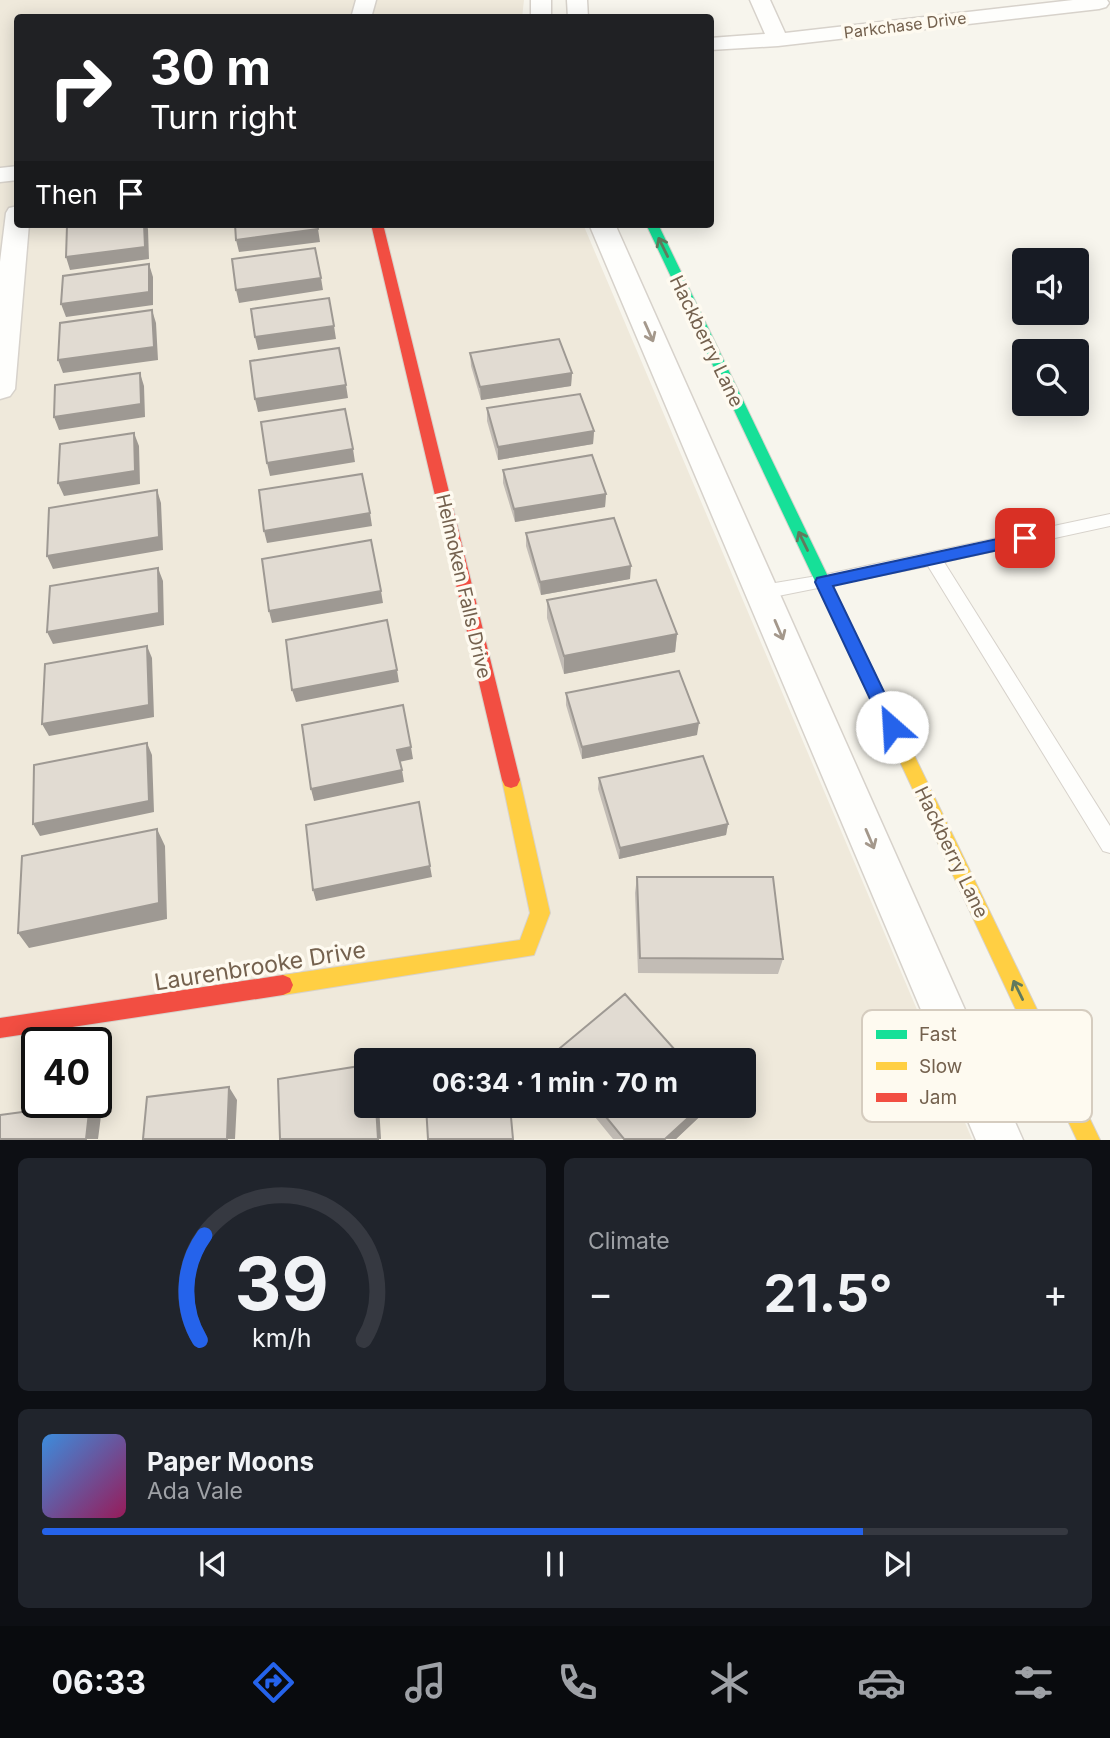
<!DOCTYPE html>
<meta charset="utf-8">
<style>
body{margin:0;font-family:Inter,sans-serif;background:#20242c;color:#f1f3f6;height:100vh;display:flex;flex-direction:column;font-size:26px;white-space:nowrap}
*{box-sizing:border-box;margin:0}
p{font-size:23px;color:#9ea1a6}
.icon{flex:none;width:38px;height:38px;fill:none;stroke:currentColor;stroke-width:2;stroke-linecap:round;stroke-linejoin:round}
.map{position:relative;height:1140px;overflow:hidden}
.panel{display:flex;flex-direction:column;gap:18px;padding:18px;background:#0d0f14;flex:1}
.panel>*{flex:none}
.guide{position:absolute;left:14px;top:14px;width:700px;height:214px;border-radius:7px;box-shadow:0 4px 18px #0003;background:#202124;color:#fff;overflow:hidden}
.tools{position:absolute;left:1012px;top:248px;display:grid;gap:14px}
.tools a{display:grid;place-items:center;width:77px;height:77px;border-radius:7px;background:#171b24;box-shadow:0 4px 18px #0003;font-size:35px}
.speed{position:absolute;left:21px;top:1027px;display:flex;gap:14px;font-size:35px;font-weight:700;text-align:center}
.speed>*{display:grid;place-content:center;width:91px;height:91px;border-radius:50%;background:#171b24;box-shadow:0 4px 18px #0003;line-height:1}
.speed .limit{border:4px solid #111;border-radius:10px;background:#fff;color:#111}
.pin{position:absolute;display:grid;place-items:center;width:60px;height:60px;color:#fff;margin:-30px;border-radius:14px;box-shadow:0 4px 10px #0006}
.me{position:absolute;width:77px;margin:-38px;rotate:334deg;stroke-linejoin:round;filter:drop-shadow(0 0 5px #0008)}
.turn{display:flex;align-items:center;gap:24px;height:147px;padding:0 21px;font-size:32px}
.turn .icon{width:91px;height:91px;stroke-width:2.5}
.turn b{display:block;font-size:49px;line-height:60px}
.then{display:flex;align-items:center;height:66px;padding:0 21px;background:#0003;gap:14px;font-size:26px}
.big{font-size:52px;font-weight:700;line-height:1.1}
.panel .tile{flex:1;display:flex;flex-direction:column;justify-content:center;gap:10px;min-width:0;padding:0 24px;border-radius:10px;background:#20242c}
.panel .dial{align-items:center;gap:0}
.dial svg{height:182px;overflow:visible;fill:none;stroke:#363941;stroke-width:7;stroke-linecap:round;text-anchor:middle}
.dial text{fill:#f1f3f6;stroke:none}
.song{display:flex;align-items:center;gap:21px}
.cover{width:84px;height:84px;border-radius:10px;background:linear-gradient(135deg,hsl(210 70% 55%),hsl(330 70% 35%))}
.played{height:7px;border-radius:4px;background:linear-gradient(90deg,#2563eb 80%,#363941 80%)}
.keys{display:flex;justify-content:space-around;direction:ltr}
.heat{display:flex;justify-content:space-between;align-items:center;font-size:38px;direction:ltr}
.panel .tiles{flex:1;display:grid;gap:18px;grid-template-columns:1fr 1fr}
.tile:last-child{grid-column:span 2}
.trip{position:absolute;left:354px;top:1048px;width:402px;height:70px;border-radius:7px;background:#171b24;box-shadow:0 4px 18px #0003;font-weight:700;line-height:70px;text-align:center}
.menu{display:flex;height:112px;justify-content:space-around;align-items:center;background:#090b0e;color:#9ea1a6}
.menu .icon{width:49px;height:49px}
.menu .selected{color:#2563eb}
.menu b{font-size:32px;color:#f1f3f6}
.map>svg:first-child{display:block}
.residential{fill:#efe9db;fill-rule:evenodd}
.lines{fill:none;stroke-linecap:round;stroke-linejoin:round}
.lane-casing{stroke:#d7d2cb;stroke-width:2}
.street-casing{stroke:#d7d2cb;stroke-width:3}
.fast-casing{stroke:#d7d2cb;stroke-width:2}
.slow-casing{stroke:#d7d2cb;stroke-width:2}
.jam-casing{stroke:#d7d2cb;stroke-width:2}
.lane{fill:#fefefc;fill-rule:evenodd}
.street{fill:#fefefc;fill-rule:evenodd}
.fast{fill:#16e098;fill-rule:evenodd}
.slow{fill:#ffcf43;fill-rule:evenodd}
.jam{fill:#f24e42;fill-rule:evenodd}
.wall{fill:#c2bcb5}
.shaded-wall{fill:#9e9993}
.building{fill:#e1dbd2;stroke:#9e9993;stroke-width:2}
.oneway{stroke:#617a5d}
.oneway2{stroke:#a4988b}
.route{fill:#2563eb;stroke:#184099;stroke-width:2}
.labels{text-anchor:middle;stroke-width:7;stroke-linejoin:round;paint-order:stroke}
.far-street-label{font-size:16px;fill:#74614e;stroke:#fefaf0}
.street-label{font-size:19px;fill:#74614e;stroke:#fefaf0}
.near-street-label{font-size:23px;fill:#74614e;stroke:#fefaf0}
.key{fill:#fefaf0;stroke:#d5ccbf;stroke-width:2}
.key-label{font-size:19px;fill:#74614e}
</style>
<div class="map">
<svg width="1110" height="1140" viewBox="0 0 1110 1140">
<rect width="100%" height="100%" fill="#f7f5ed"/>
<path class="residential" d="M0,0H524L522,18H18V224H583L972,1139L0,1140ZM37,1043H96V1102H37ZM366,1060H744V1106H366Z"/>
<g class="lines">
<defs>
<path id="lane" d="M1110,514V526L944,562L1110,826V853L1103,851L928,566L763,599L757,597L754,592L757,587L763,585L823,575Z"/>
<path id="street" d="M356,0H376L371,18H351Z
M531,0H551V18H531Z
M567,0H587L588,18H568Z
M750,0H770L785,33L1073,0H1107L1109,3L1106,7L1099,9L778,46L710,50V38L765,34Z
M18,166V180L0,182V168Z
M18,206V224H29L15,389L10,396L0,399V262L6,213L9,208Z
M589,224H615L1023,1140H976Z"/>
<path id="fast" d="M646,224H658L874,672L872,677L866,679L860,677L858,672Z"/>
<path id="slow" d="M866,665L872,667L874,672L1100,1140H1077L858,672L860,667Z
M511,772L517,774L520,780L550,913L534,955L283,995L276,992L273,985L276,978L283,975L520,940L530,913L502,780L505,774Z"/>
<path id="jam" d="M371,224H383L520,780L517,786L511,788L505,786L502,780Z
M283,975L290,978L293,985L290,992L283,995L0,1038V1018Z"/>
</defs>
<use href="#lane" class="lane-casing"/>
<use href="#street" class="street-casing"/>
<use href="#fast" class="fast-casing"/>
<use href="#slow" class="slow-casing"/>
<use href="#jam" class="jam-casing"/>
<use href="#lane" class="lane"/>
<use href="#street" class="street"/>
<use href="#fast" class="fast"/>
<use href="#slow" class="slow"/>
<use href="#jam" class="jam"/>
</g>
<path class="wall" d="M470,353L572,373L571,386L481,400L471,366Z
M487,408L594,431L593,444L498,460L487,421Z
M503,470L606,494L605,507L515,522L503,483Z
M526,533L630,579L541,595L526,546Z
M547,600L677,634L675,652L564,674L547,618Z
M566,693L697,735L582,759L566,705Z
M599,778L728,824L726,835L619,859L598,789Z
M637,877L783,959L778,974L638,973L635,893Z
M554,1053L684,1060H554Z
M586,1106H711L676,1139H613Z"/>
<path class="shaded-wall" d="M144,224H146L148,229L149,259L70,270L66,257Z
M318,229L320,242L239,252L236,240Z
M149,264L153,277V305L66,317L61,304Z
M321,278L323,290L239,303L236,290Z
M152,310L156,323L158,360L63,373L58,360Z
M334,326L336,339L258,350L255,337Z
M140,373L144,386L145,417L59,430L54,417Z
M572,373L571,386L481,400L480,387Z
M346,385L348,398L258,412L255,399Z
M594,431L593,444L498,460V447Z
M134,433L139,446L140,484L64,496L58,483Z
M353,449L355,462L270,476L267,463Z
M157,490L161,503L163,550L53,569L47,556Z
M606,494L605,507L515,522L514,509Z
M370,513L372,526L267,543L264,531Z
M631,566L630,579L541,595L540,582Z
M158,568L163,581L164,625L53,644L47,632Z
M381,591L383,603L272,623L269,611Z
M677,634L675,652L564,674V656Z
M147,646L152,658L154,717L49,736L42,724Z
M397,670L399,682L296,702L292,690Z
M699,723L697,735L582,759V747Z
M147,743L152,755L154,812L40,836L33,824Z
M411,747L413,759L399,762L397,750Z
M402,770L404,782L314,801L311,789Z
M728,824L726,835L619,859L620,848Z
M157,829L165,846L167,919L29,948L18,933Z
M430,866L432,877L316,901L313,890Z
M229,1087L237,1100L235,1139H227Z
M90,1103L101,1116L98,1139H86Z
M376,1106H379L381,1139H378Z
M701,1106H711L676,1139H665Z"/>
<path class="building" d="M84,224H144L145,247L66,257L67,226Z
M235,224H317L318,229L236,240Z
M315,248L321,278L236,290L232,259Z
M149,264V292L61,304L63,276Z
M329,298L334,326L255,337L251,309Z
M152,310L154,347L58,360L60,323Z
M559,339L572,373L480,387L470,353Z
M339,348L346,385L255,399L250,361Z
M140,373L141,404L54,417L55,385Z
M580,394L594,431L498,447L487,408Z
M345,409L353,449L267,463L261,422Z
M134,433L135,471L58,483L60,444Z
M592,455L606,494L514,509L503,470Z
M362,474L370,513L264,531L259,490Z
M157,490L159,537L47,556L49,508Z
M614,518L631,566L540,582L526,533Z
M371,540L381,591L269,611L262,559Z
M158,568L159,613L47,632L50,586Z
M656,580L677,634L564,656L547,600Z
M387,620L397,670L292,690L286,640Z
M147,646L149,705L42,724L45,664Z
M679,671L699,723L582,747L566,693Z
M403,705L411,747L397,750L402,770L311,789L302,725Z
M147,743L149,801L33,824L34,765Z
M703,756L728,824L620,848L599,778Z
M419,802L430,866L313,890L306,825Z
M157,829L159,903L18,933L22,856Z
M637,877H773L783,959L640,958Z
M625,994L684,1060H560L554,1053Z
M366,1065V1106H376L378,1139H280L278,1079Z
M229,1087L227,1139H143L147,1097Z
M90,1103L86,1139H0V1115Z
M426,1106H510L513,1139H428Z
M597,1106H701L665,1139H624Z"/>
<defs><path id="oneway-shaft" d="M-6 0H5M1.5-3L5.5 0L1.5 3" fill="none" stroke-width="1.6" stroke-linecap="round" stroke-linejoin="round" transform="scale(1.75)"/></defs>
<g class="oneway">
<use href="#oneway-shaft" transform="translate(663 247) rotate(-116)"/>
<use href="#oneway-shaft" transform="translate(803 541) rotate(-116)"/>
<use href="#oneway-shaft" transform="translate(1018 990) rotate(-116)"/>
</g>
<g class="oneway2">
<use href="#oneway-shaft" transform="translate(649 332) rotate(66)"/>
<use href="#oneway-shaft" transform="translate(779 630) rotate(67)"/>
<use href="#oneway-shaft" transform="translate(870 839) rotate(67)"/>
</g>
<path class="route" d="M1025,533L1031,534L1033,538L1031,543L833,586L901,727L899,733L892,735L886,733L815,582L817,578Z"/>
<g class="labels">
<g class="far-street-label">
<text transform="translate(905 25) rotate(-7)" y="6">Parkchase Drive</text>
</g>
<g class="street-label">
<text transform="translate(707 341) rotate(64)" y="7">Hackberry Lane</text>
<text transform="translate(464 586) rotate(77)" y="7">Helmoken Falls Drive</text>
<text transform="translate(952 852) rotate(64)" y="7">Hackberry Lane</text>
</g>
<g class="near-street-label">
<text transform="translate(260 966) rotate(-9)" y="8">Laurenbrooke Drive</text>
</g>
</g>
<rect x="862" y="1010" width="230" height="112" rx="10" class="key"/>
<rect x="876" y="1030" width="31" height="9" fill="#16e098"/>
<rect x="876" y="1062" width="31" height="8" fill="#ffcf43"/>
<rect x="876" y="1093" width="31" height="9" fill="#f24e42"/>
<g class="key-label">
<text x="919" y="1041">Fast</text>
<text x="919" y="1073">Slow</text>
<text x="919" y="1104">Jam</text>
</g>
</svg>
<div class="tools">
<a><svg class="icon" aria-label="sound" viewBox="0 0 24 24"><path d="M4 9h4l5-4v14l-5-4H4zM17 9q2 3 0 6"/></svg></a>
<a><svg class="icon" aria-label="search" viewBox="0 0 24 24"><circle cx="10" cy="10" r="6"/><path d="M15 15l6 6"/></svg></a>
</div>
<div class="speed"><div class="limit">40</div></div>
<div class="pin" style="left:1025px;top:538px;background:#d93025"><svg class="icon" aria-label="arrive" viewBox="0 0 24 24"><path d="M6 21V4h12l-3 4 3 4H6"/></svg></div>
<svg class="me" style="left:892px;top:727px" viewBox="-20 -20 40 40"><circle r="19" fill="#fff"/><path d="M0-13L10 11 0 6-10 11z" fill="#2563eb"/></svg>
<div class="trip">06:34 · 1 min · 70 m</div>
<div class="guide">
<div class="turn"><svg class="icon" aria-label="right" viewBox="0 0 24 24"><path d="M7 20v-9h11M14 6l5 5-5 5"/></svg><div><b>30 m</b>Turn right</div></div>
<div class="then">Then<svg class="icon" aria-label="arrive" viewBox="0 0 24 24"><path d="M6 21V4h12l-3 4 3 4H6"/></svg></div>
</div>
</div>
<section class="panel">
<div class="tiles">
<div class="tile dial"><svg viewBox="0 0 100 80">
<path d="M14 69A42 42 0 1 1 86 69"/>
<path d="M14 69A42 42 0 0 1 16 23" stroke="#2563eb"/>
<text x="50" y="56" font-size="32" font-weight="700">39</text>
<text x="50" y="72" font-size="11">km/h</text>
</svg></div>
<div class="tile"><p>Climate</p>
<div class="heat"><a>−</a><b class="big">21.5°</b><a>+</a></div>
</div>
<div class="tile">
<div class="song"><i class="cover"></i><div><b>Paper Moons</b><p>Ada Vale</p></div></div>
<div class="played"></div>
<div class="keys"><svg class="icon" aria-label="previous" viewBox="0 0 24 24"><path d="M18 5L8 12l10 7zM5 5v14"/></svg><svg class="icon" aria-label="pause" viewBox="0 0 24 24"><path d="M8 5v14M16 5v14"/></svg><svg class="icon" aria-label="next" viewBox="0 0 24 24"><path d="M6 5l10 7-10 7zM19 5v14"/></svg></div>
</div>
</div>
</section>
<nav class="menu">
<b>06:33</b>
<svg class="icon selected" aria-label="directions" viewBox="0 0 24 24"><path d="M12 3l9 9-9 9-9-9zM9 14v-3h6M13 9l2 2-2 2"/></svg>
<svg class="icon" aria-label="music" viewBox="0 0 24 24"><path d="M9 18V5l10-2v13"/><circle cx="6" cy="18" r="3"/><circle cx="16" cy="16" r="3"/></svg>
<svg class="icon" aria-label="phone" viewBox="0 0 24 24"><path d="M5 4h4l2 5-3 2q2 4 5 5l2-3 5 2v4C11 20 4 13 5 4z"/></svg>
<svg class="icon" aria-label="climate" viewBox="0 0 24 24"><path d="M12 3v18M4 7l16 10M4 17L20 7"/></svg>
<svg class="icon" aria-label="car" viewBox="0 0 24 24"><path d="M5 17H2v-5l4-1 3-4h7l3 4 3 1v5h-3M9 17h6M6 11h13"/><circle cx="7" cy="17" r="2"/><circle cx="17" cy="17" r="2"/></svg>
<svg class="icon" aria-label="filters" viewBox="0 0 24 24"><path d="M4 7h16M4 17h16"/><circle cx="9" cy="7" r="2"/><circle cx="15" cy="17" r="2"/></svg>
</nav>
